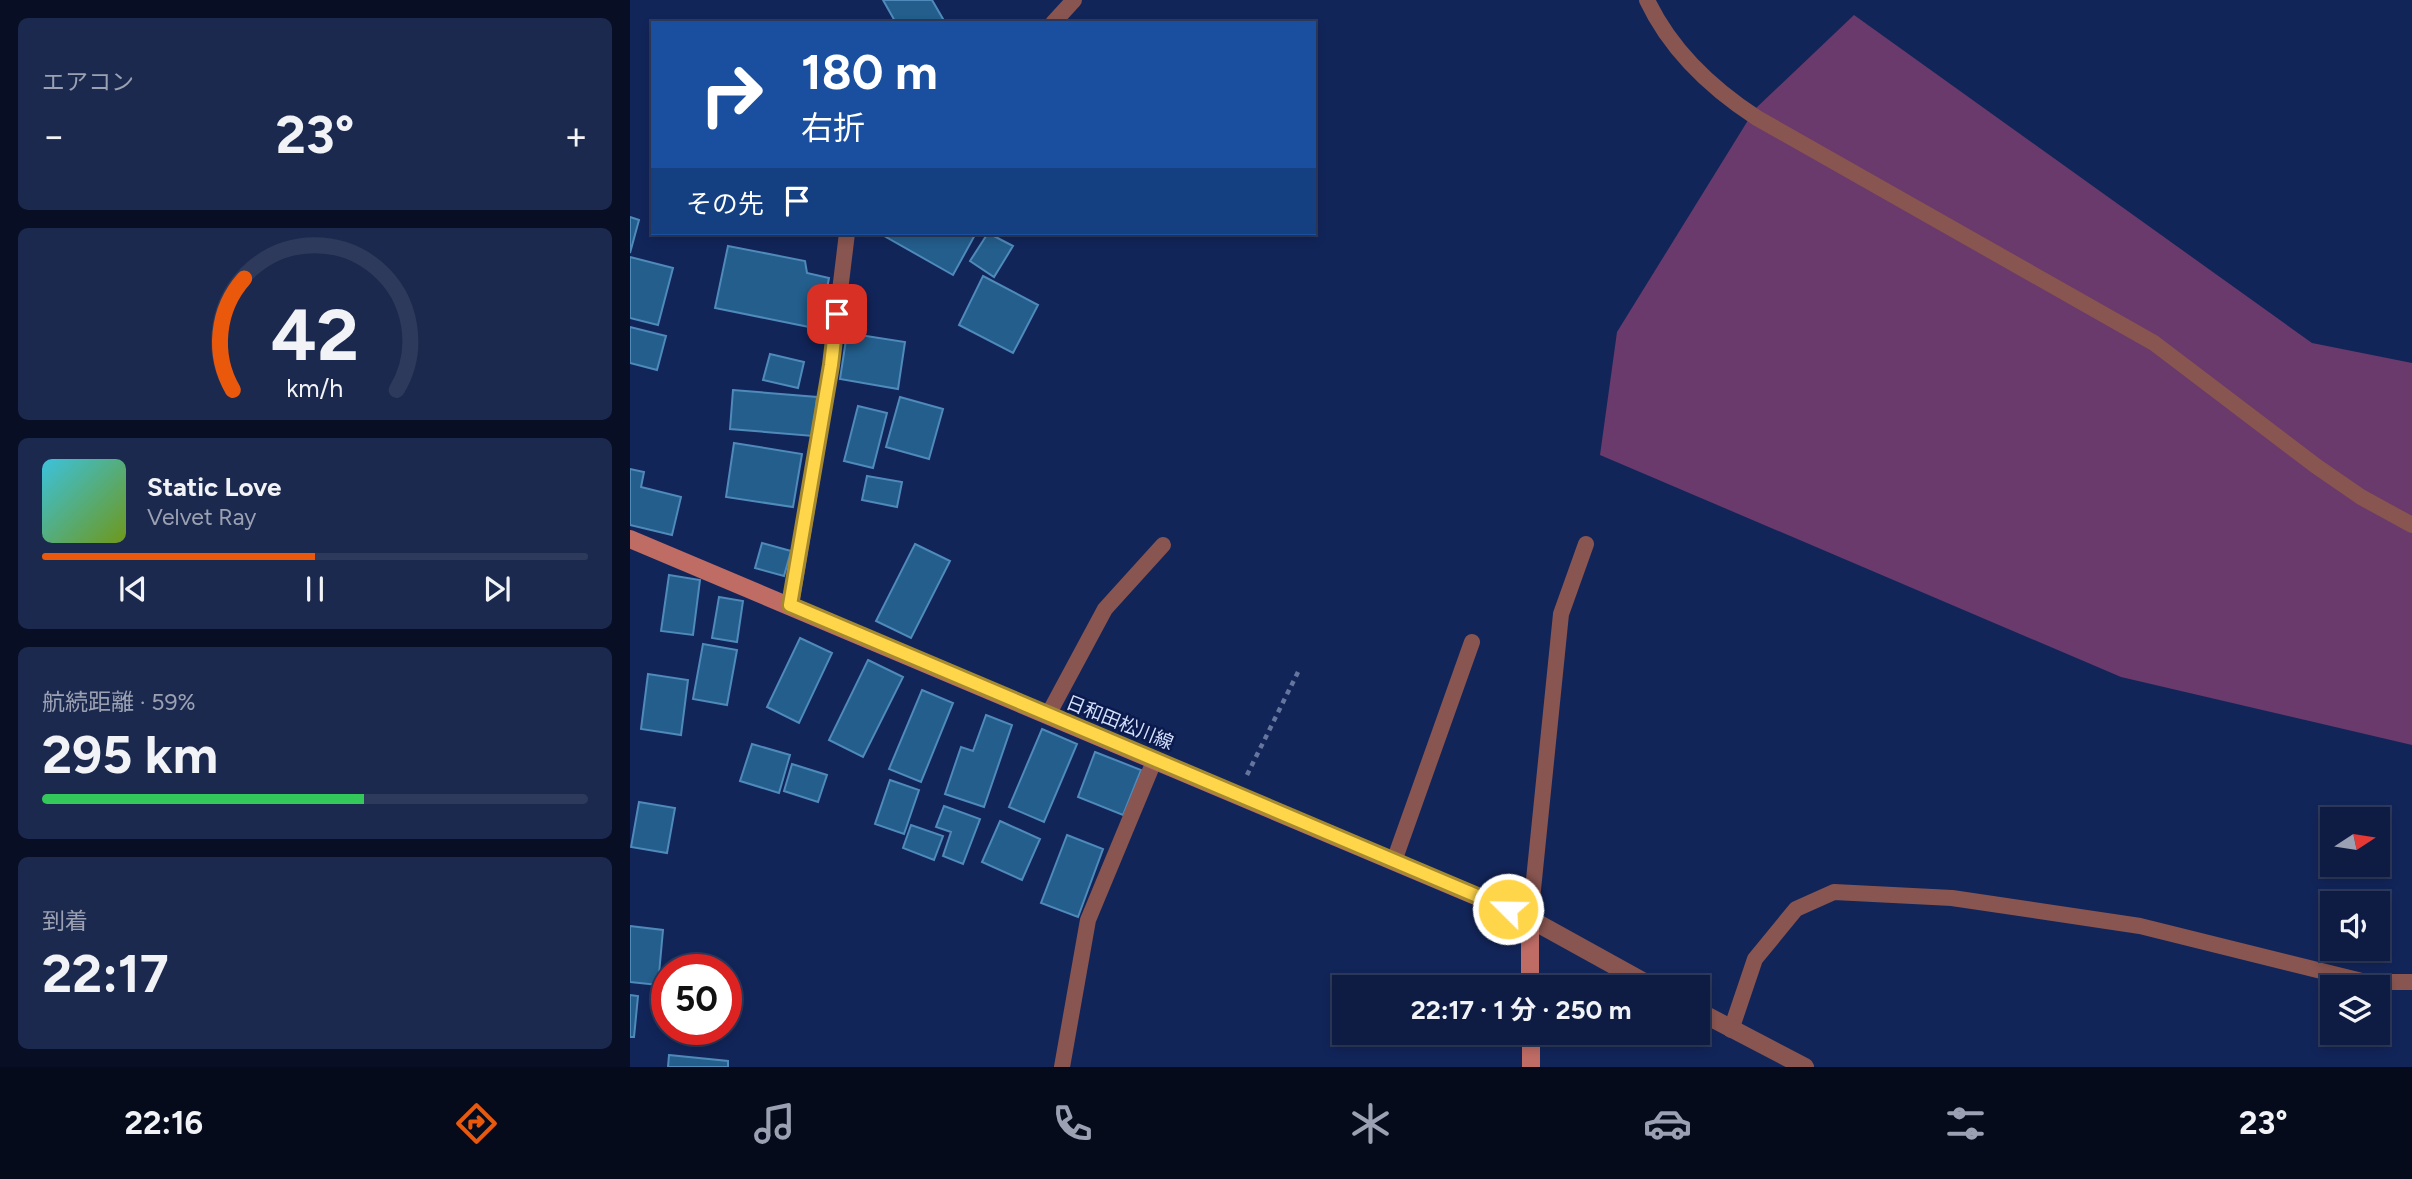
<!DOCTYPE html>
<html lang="ja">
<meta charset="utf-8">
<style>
body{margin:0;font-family:Figtree,"Noto Sans JP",sans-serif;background:#1c294e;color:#f1f3f6;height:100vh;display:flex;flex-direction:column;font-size:26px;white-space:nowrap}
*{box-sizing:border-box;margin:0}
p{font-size:23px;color:#9ba1b2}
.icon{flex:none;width:38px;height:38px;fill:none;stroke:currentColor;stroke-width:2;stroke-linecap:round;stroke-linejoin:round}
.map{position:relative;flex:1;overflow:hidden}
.drawer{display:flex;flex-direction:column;gap:18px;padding:18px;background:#080f25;width:630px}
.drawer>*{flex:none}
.banner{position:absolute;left:21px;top:21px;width:665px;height:214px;border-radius:0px;box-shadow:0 4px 10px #0003,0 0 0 2px #2e3a5c;background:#1a4fa0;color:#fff;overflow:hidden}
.needle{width:46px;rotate:78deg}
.fabs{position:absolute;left:1690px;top:807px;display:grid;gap:14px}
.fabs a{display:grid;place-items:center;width:70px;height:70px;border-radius:0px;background:#0e1c43;box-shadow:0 4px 10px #0003,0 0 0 2px #2e3a5c;font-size:35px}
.speed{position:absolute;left:21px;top:954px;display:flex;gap:14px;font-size:35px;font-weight:700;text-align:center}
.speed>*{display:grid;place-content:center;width:91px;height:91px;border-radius:50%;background:#0e1c43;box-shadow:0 4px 10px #0003,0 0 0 2px #2e3a5c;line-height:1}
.speed .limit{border:10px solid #d22;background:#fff;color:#111}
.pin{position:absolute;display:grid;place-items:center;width:60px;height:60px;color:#fff;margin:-30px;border-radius:14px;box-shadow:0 4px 10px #0006}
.me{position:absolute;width:77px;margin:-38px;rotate:293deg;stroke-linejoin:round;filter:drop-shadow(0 0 5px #0008)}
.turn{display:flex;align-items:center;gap:24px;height:147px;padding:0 35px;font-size:32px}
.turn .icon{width:91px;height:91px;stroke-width:2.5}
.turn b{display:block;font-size:49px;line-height:60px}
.then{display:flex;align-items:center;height:66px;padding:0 35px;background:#0003;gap:14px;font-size:26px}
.big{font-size:52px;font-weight:700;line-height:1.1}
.drawer .widget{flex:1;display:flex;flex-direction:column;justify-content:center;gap:10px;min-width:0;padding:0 24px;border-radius:10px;background:#1c294e}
.drawer .dial{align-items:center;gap:0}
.dial svg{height:182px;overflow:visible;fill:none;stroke:#2e3a5c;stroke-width:7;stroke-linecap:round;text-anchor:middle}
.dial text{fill:#f1f3f6;stroke:none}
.song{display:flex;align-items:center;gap:21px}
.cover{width:84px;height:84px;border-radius:10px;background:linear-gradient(135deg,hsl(190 70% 55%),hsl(80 70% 35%))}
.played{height:7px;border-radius:4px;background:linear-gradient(90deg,#ea580c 50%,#2e3a5c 50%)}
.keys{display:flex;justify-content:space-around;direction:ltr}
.heat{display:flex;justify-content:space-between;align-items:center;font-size:38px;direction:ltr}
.charge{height:10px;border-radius:5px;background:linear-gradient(90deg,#34c759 59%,#2e3a5c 0)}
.trip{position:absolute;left:702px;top:975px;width:378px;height:70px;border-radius:0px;background:#0e1c43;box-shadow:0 4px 10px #0003,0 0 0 2px #2e3a5c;font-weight:700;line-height:70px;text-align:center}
.tabs{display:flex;height:112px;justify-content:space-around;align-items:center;background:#060b1b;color:#9ba1b2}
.tabs .icon{width:49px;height:49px}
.tabs .on{color:#ea580c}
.tabs b{font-size:32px;color:#f1f3f6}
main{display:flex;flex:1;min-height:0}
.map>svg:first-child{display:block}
.forest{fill:#693a6b}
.building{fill:#235e8c;stroke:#4f8abb;stroke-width:2}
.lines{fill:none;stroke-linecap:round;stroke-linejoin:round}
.path{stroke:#65759e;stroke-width:4.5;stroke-dasharray:5 5;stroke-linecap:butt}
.service{stroke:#895550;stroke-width:16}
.tertiary{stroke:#895550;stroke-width:18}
.secondary{stroke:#bf6c65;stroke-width:18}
.route-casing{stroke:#a68a30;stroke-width:18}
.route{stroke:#ffd54a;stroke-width:12}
.labels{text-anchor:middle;stroke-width:5;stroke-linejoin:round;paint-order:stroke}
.street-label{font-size:19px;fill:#d3dffa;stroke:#0a1a4d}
</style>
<main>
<section class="drawer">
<div class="widget"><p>エアコン</p>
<div class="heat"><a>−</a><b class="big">23°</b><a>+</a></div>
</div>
<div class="widget dial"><svg viewBox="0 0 100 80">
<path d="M14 69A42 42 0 1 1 86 69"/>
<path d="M14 69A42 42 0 0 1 19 20" stroke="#ea580c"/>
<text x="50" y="56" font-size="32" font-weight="700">42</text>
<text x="50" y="72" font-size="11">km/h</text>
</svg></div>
<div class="widget">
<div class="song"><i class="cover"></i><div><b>Static Love</b><p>Velvet Ray</p></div></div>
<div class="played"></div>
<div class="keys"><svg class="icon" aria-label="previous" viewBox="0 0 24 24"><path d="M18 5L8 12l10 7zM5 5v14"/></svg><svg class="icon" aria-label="pause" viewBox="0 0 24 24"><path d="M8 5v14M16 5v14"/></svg><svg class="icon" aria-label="next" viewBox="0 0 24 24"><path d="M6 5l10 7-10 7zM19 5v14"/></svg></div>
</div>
<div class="widget"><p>航続距離 · 59%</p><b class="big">295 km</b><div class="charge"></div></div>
<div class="widget"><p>到着</p><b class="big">22:17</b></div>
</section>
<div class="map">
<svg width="1782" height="1067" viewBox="0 0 1782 1067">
<rect width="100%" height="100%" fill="#122559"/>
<path class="forest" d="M1224,15L1682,343L1782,363V745L1491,677L970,455L987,332L1125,109Z"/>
<path class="building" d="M253,0H302L313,19L306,23H266Z
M0,217L9,220L0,253Z
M249,233H346L323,275Z
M358,233L383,246L364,277L340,261Z
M98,246L175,261L177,273L199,278L189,329L85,308Z
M0,257L43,268L28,325L0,318Z
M353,276L408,305L383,353L329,325Z
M0,327L36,336L27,370L0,363Z
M217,333L275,342L268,389L210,379Z
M140,354L174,362L168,388L133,380Z
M103,390L187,397L183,436L100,429Z
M270,397L313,409L299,459L256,447Z
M228,406L257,413L243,468L214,461Z
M104,443L172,454L163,507L96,497Z
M0,469L14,472L11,487L51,497L42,535L0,525Z
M237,476L272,482L267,507L232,500Z
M132,543L161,551L154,576L125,568Z
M285,544L320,561L281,638L246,621Z
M39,575L70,580L63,635L31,631Z
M89,597L113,601L107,642L82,638Z
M170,638L202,653L169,723L137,707Z
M73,644L107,650L97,705L63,699Z
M238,660L273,677L233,757L199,740Z
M18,674L58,680L51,735L11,729Z
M292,690L323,703L291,782L259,769Z
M356,715L382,725L354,807L315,794L331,747L343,751Z
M412,729L447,744L414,822L379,807Z
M122,744L160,755L149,793L110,781Z
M465,752L511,770L493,815L448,797Z
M162,764L197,775L188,802L154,791Z
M260,780L289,790L274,834L245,824Z
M9,802L45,808L37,853L1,847Z
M314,806L350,819L333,864L313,856L321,832L306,827Z
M370,821L410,839L392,880L352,862Z
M281,825L313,836L304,860L273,848Z
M437,835L473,849L448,917L411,903Z
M0,926L33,930L28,985L0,982Z
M0,995L8,996L4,1037H0Z
M39,1055L98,1061V1067H38Z"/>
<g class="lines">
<path class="path" d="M617,775L668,672"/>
<path class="service" d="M1017,0C1041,51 1081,88 1127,118L1524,343L1686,466L1731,497L1782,525
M423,23L444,0
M161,605L201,365L217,233
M418,715L475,609L533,545
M764,861L842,642
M900,919L931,614L956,544
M1101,1030L1125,959L1166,909L1204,892L1322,898L1510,926L1736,982H1782
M432,1067L458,920L525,759"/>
<path class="tertiary" d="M900,919L1023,987
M1068,1011L1175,1067"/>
<path class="secondary" d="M0,539L900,919V987
M901,1032V1067"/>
</g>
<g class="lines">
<defs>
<path id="route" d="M207,314L201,365L160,605L878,909"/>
</defs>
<use href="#route" class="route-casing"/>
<use href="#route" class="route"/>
</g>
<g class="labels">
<g class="street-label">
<text transform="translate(490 722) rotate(22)" y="7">日和田松川線</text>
</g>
</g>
</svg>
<div class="fabs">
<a><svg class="needle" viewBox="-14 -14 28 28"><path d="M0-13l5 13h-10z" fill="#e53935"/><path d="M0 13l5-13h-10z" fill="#9ba1b2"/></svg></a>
<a><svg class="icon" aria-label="sound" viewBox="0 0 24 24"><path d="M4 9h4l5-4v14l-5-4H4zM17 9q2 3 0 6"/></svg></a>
<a><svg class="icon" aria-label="layers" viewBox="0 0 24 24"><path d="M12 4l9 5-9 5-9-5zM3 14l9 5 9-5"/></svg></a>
</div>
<div class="speed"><div class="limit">50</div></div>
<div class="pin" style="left:207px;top:314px;background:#d93025"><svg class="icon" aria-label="arrive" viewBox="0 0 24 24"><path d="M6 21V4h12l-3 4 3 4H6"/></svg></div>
<svg class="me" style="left:878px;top:909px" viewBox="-20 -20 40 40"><circle r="17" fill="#ffd54a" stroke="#fff" stroke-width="3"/><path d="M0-11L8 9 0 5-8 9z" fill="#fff"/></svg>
<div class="trip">22:17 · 1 分 · 250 m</div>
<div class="banner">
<div class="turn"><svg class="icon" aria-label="right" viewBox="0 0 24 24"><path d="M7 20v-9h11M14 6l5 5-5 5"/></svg><div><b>180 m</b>右折</div></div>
<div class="then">その先<svg class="icon" aria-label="arrive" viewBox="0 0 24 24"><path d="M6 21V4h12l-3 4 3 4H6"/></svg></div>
</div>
</div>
</main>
<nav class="tabs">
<b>22:16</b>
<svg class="icon on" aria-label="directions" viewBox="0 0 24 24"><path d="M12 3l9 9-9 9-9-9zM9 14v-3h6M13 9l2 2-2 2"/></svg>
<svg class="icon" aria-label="music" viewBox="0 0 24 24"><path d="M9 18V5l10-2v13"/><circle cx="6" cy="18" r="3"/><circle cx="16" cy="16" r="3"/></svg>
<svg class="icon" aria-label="phone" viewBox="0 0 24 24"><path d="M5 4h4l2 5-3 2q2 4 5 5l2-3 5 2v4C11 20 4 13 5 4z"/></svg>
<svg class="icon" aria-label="climate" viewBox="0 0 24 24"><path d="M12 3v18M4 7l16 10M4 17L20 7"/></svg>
<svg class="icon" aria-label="car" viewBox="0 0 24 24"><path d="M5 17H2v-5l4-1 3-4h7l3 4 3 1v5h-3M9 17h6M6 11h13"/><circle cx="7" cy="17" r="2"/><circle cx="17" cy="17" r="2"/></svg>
<svg class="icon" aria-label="filters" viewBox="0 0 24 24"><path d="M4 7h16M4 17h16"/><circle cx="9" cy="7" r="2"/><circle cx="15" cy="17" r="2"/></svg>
<b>23°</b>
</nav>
